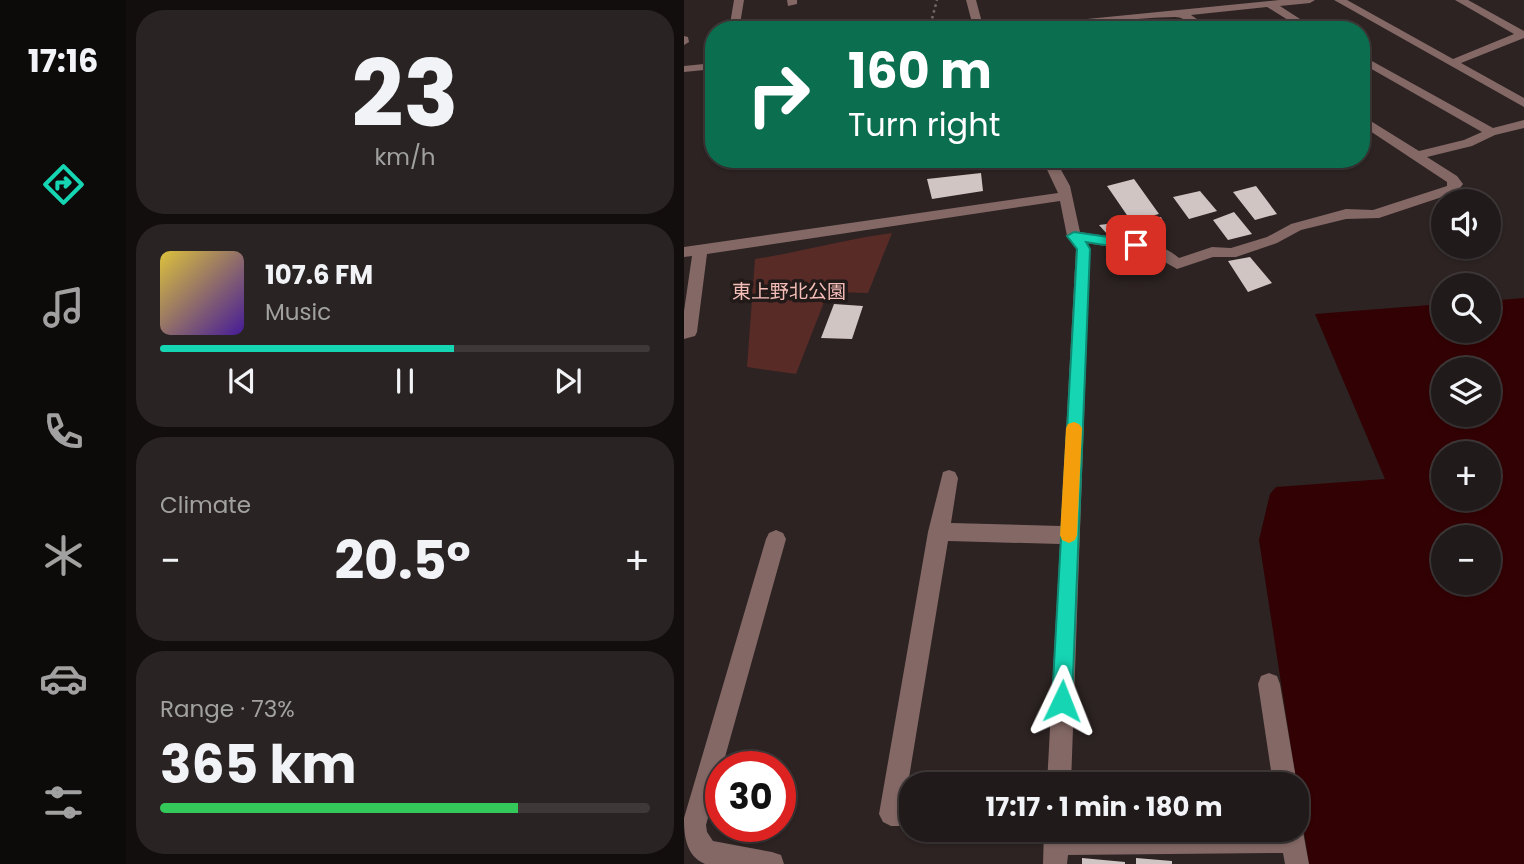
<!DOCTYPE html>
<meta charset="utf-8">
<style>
body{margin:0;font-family:Poppins,"Noto Sans JP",sans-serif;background:#292323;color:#f1f3f6;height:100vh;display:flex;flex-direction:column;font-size:26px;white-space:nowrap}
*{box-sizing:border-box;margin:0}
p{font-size:23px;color:#a2a1a2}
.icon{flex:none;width:38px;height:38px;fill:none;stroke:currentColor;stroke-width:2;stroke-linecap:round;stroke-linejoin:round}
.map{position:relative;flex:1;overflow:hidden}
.panel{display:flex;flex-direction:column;gap:10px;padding:10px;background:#120e0e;width:558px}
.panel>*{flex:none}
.guide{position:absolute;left:21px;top:21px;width:665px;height:147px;border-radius:28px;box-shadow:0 2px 5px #0004,0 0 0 2px #3e3839;background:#0b6e4f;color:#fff;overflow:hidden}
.tools{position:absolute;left:747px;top:189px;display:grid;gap:14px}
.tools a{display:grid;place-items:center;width:70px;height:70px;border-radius:50%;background:#211a1a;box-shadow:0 2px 5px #0004,0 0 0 2px #3e3839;font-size:35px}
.speed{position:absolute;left:21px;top:751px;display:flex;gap:14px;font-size:35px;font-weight:700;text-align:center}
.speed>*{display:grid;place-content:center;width:91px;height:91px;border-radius:50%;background:#211a1a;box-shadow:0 2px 5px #0004,0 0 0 2px #3e3839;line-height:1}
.speed .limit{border:10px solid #d22;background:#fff;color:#111}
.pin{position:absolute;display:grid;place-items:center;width:60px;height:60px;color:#fff;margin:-30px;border-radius:14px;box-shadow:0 4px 10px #0006}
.me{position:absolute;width:77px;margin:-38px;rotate:2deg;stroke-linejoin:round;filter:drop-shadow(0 0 5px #0008)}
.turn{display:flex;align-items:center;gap:24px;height:147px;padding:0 28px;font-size:32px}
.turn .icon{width:91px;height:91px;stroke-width:2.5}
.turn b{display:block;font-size:49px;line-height:60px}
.big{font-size:52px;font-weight:700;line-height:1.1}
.panel .widget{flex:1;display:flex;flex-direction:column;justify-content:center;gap:10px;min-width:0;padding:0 24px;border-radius:28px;background:#292323}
.panel .dial{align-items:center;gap:0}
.dial b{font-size:91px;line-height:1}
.song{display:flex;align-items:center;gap:21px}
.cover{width:84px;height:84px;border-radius:10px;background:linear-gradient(135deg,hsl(50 70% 55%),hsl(260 70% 35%))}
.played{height:7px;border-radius:4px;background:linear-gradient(90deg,#15d5b3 60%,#3e3839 60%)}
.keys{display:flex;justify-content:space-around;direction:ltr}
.heat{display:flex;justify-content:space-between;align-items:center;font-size:38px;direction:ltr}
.charge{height:10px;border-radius:5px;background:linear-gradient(90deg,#34c759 73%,#3e3839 0)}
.trip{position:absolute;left:215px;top:772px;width:410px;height:70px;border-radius:28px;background:#211a1a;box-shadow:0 2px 5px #0004,0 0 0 2px #3e3839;font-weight:700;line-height:70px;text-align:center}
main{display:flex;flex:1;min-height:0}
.tab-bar{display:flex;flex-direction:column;width:126px;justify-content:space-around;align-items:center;background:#0d0a0a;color:#a2a1a2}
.tab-bar .icon{width:49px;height:49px}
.tab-bar .current{color:#15d5b3}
.tab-bar b{font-size:32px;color:#f1f3f6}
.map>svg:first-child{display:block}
.green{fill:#582b27}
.water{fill:#320103;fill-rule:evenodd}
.building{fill:#d1c5c3}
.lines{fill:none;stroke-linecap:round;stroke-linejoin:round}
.path{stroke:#716968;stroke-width:2.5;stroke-dasharray:2.5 3.5;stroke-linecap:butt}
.minor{fill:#836865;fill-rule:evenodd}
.route{fill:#15d5b3;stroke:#0e8a74;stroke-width:2}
.slow{fill:#f59e0b}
.labels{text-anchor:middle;stroke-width:7;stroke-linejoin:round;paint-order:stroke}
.park-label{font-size:19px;fill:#f5bdb7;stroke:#221a19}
</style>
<main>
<nav class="tab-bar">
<b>17:16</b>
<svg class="icon current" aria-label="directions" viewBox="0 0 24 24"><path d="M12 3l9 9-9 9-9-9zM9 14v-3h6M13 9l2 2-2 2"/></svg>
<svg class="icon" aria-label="music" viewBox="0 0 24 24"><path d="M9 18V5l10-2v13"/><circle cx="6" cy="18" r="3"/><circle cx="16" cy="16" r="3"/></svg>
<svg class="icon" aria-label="phone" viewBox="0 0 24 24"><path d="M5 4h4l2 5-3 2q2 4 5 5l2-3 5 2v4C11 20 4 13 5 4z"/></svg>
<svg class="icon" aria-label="climate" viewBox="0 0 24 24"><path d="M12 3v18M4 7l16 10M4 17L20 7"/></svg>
<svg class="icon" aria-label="car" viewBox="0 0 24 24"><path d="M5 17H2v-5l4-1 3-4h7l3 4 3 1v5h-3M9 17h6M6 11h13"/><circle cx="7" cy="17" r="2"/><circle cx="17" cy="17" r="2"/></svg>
<svg class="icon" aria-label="filters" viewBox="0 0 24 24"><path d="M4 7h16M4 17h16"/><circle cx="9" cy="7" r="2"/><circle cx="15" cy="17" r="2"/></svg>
</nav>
<section class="panel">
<div class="widget dial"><b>23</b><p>km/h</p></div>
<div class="widget">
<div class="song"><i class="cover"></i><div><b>107.6 FM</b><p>Music</p></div></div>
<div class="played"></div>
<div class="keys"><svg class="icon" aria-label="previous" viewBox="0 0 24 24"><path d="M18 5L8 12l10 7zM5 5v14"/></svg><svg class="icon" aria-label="pause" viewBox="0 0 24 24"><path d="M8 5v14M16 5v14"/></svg><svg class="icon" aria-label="next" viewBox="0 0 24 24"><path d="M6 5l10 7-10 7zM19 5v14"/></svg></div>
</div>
<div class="widget"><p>Climate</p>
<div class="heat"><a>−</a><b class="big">20.5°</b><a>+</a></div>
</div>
<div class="widget"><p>Range · 73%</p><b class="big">365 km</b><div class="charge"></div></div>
</section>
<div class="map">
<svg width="840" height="864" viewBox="0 0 840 864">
<rect width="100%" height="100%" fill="#2c2322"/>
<path class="green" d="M208,233L184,293L144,292L112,374L63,367L71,259C117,252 161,239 208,233Z"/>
<path class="water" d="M840,298V864H625L575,540L586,494L592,487L701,479L631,314L759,304L760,331H805V301ZM760,369H805V415H760ZM760,453H805V499H760ZM760,537H805V583H760Z"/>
<path class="building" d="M297,173L299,191L248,199L243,179Z
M450,179L475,214L447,221L454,232L424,235L415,225L447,221L423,186Z
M572,186L593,214L571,220L549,192Z
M516,191L533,211L505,219L489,197Z
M550,212L568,234L544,240L529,220Z
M477,217L481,226L454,232V222Z
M566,257L588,283L564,292L544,261Z
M150,304L179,306L168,339L137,338Z
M398,858L441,862V864H398Z
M452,858L488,861V864H452Z"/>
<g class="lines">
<path class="path" d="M245,30L253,0"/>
<path class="minor" d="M50,0H60L55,30H45Z
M103,0H113V4L104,6Z
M282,0H292L300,30H290Z
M631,0L626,3L596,6L633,30H620L583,7L507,15L529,30C511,30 502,16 490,17C432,18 376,30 318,30L323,27L595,0Z
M650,0H663L769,59L830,34L771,0H784L840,31V38L777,63L840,98V107Z
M0,36L4,37L5,42L0,45Z
M677,55L809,128L840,120V128L811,135L788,146L743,157L773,176L779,184L773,192L695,218L662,219L617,230L593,243L552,257H529L493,269L465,253L402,243L406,249L387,784H363L376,544L264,541L221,802H228V826H207L199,822L195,814L244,532L259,472L265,470L271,472L274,478L267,523L377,526L392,249L383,236L376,201L23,254L13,332L11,336L0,339V311L8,256L0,257V247L374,193L358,159H402L376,168L386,186L396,232C428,238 470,236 495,258L528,247L547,248L583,237L607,224L662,209L689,210L763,186V182L677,125V115L735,151L780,140L798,132L677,63Z
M30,63V69L0,72V66Z
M92,530L99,533L102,539L22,825L23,832L29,841L88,852L97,855L100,864H21C2,856 0,836 0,818L82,539L85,533Z
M585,673L593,676L596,684L613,784L612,785L589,784L574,684L577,676Z
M612,820L617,821L625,864H601L599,853L384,855L383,864H359L360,830H612Z"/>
</g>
<path class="route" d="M390,232L452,241L458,245L452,250L402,242L406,249L388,701L385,708L378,711L371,708L368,701L393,249L383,236Z"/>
<path class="slow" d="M390,422L395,424L398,428L393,535L391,540L385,543L378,540L376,535L382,428L384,424Z"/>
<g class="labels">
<g class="park-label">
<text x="105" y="298">東上野北公園</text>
</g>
</g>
</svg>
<div class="tools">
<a><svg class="icon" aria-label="sound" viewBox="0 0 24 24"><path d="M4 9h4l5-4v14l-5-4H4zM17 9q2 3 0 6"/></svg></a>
<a><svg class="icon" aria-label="search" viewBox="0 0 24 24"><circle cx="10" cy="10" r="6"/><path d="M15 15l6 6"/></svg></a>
<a><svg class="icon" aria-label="layers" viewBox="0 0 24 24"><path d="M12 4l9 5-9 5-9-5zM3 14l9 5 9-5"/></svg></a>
<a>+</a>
<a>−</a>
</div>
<div class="speed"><div class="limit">30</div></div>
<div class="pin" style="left:452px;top:245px;background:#d93025"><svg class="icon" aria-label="arrive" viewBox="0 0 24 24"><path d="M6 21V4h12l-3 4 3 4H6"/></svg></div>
<svg class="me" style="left:378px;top:701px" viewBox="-20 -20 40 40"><path d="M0-17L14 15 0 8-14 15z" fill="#15d5b3" stroke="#fff" stroke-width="4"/></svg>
<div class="trip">17:17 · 1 min · 180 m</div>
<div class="guide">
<div class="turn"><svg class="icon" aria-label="right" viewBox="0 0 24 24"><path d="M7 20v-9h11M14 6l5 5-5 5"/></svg><div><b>160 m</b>Turn right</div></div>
</div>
</div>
</main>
